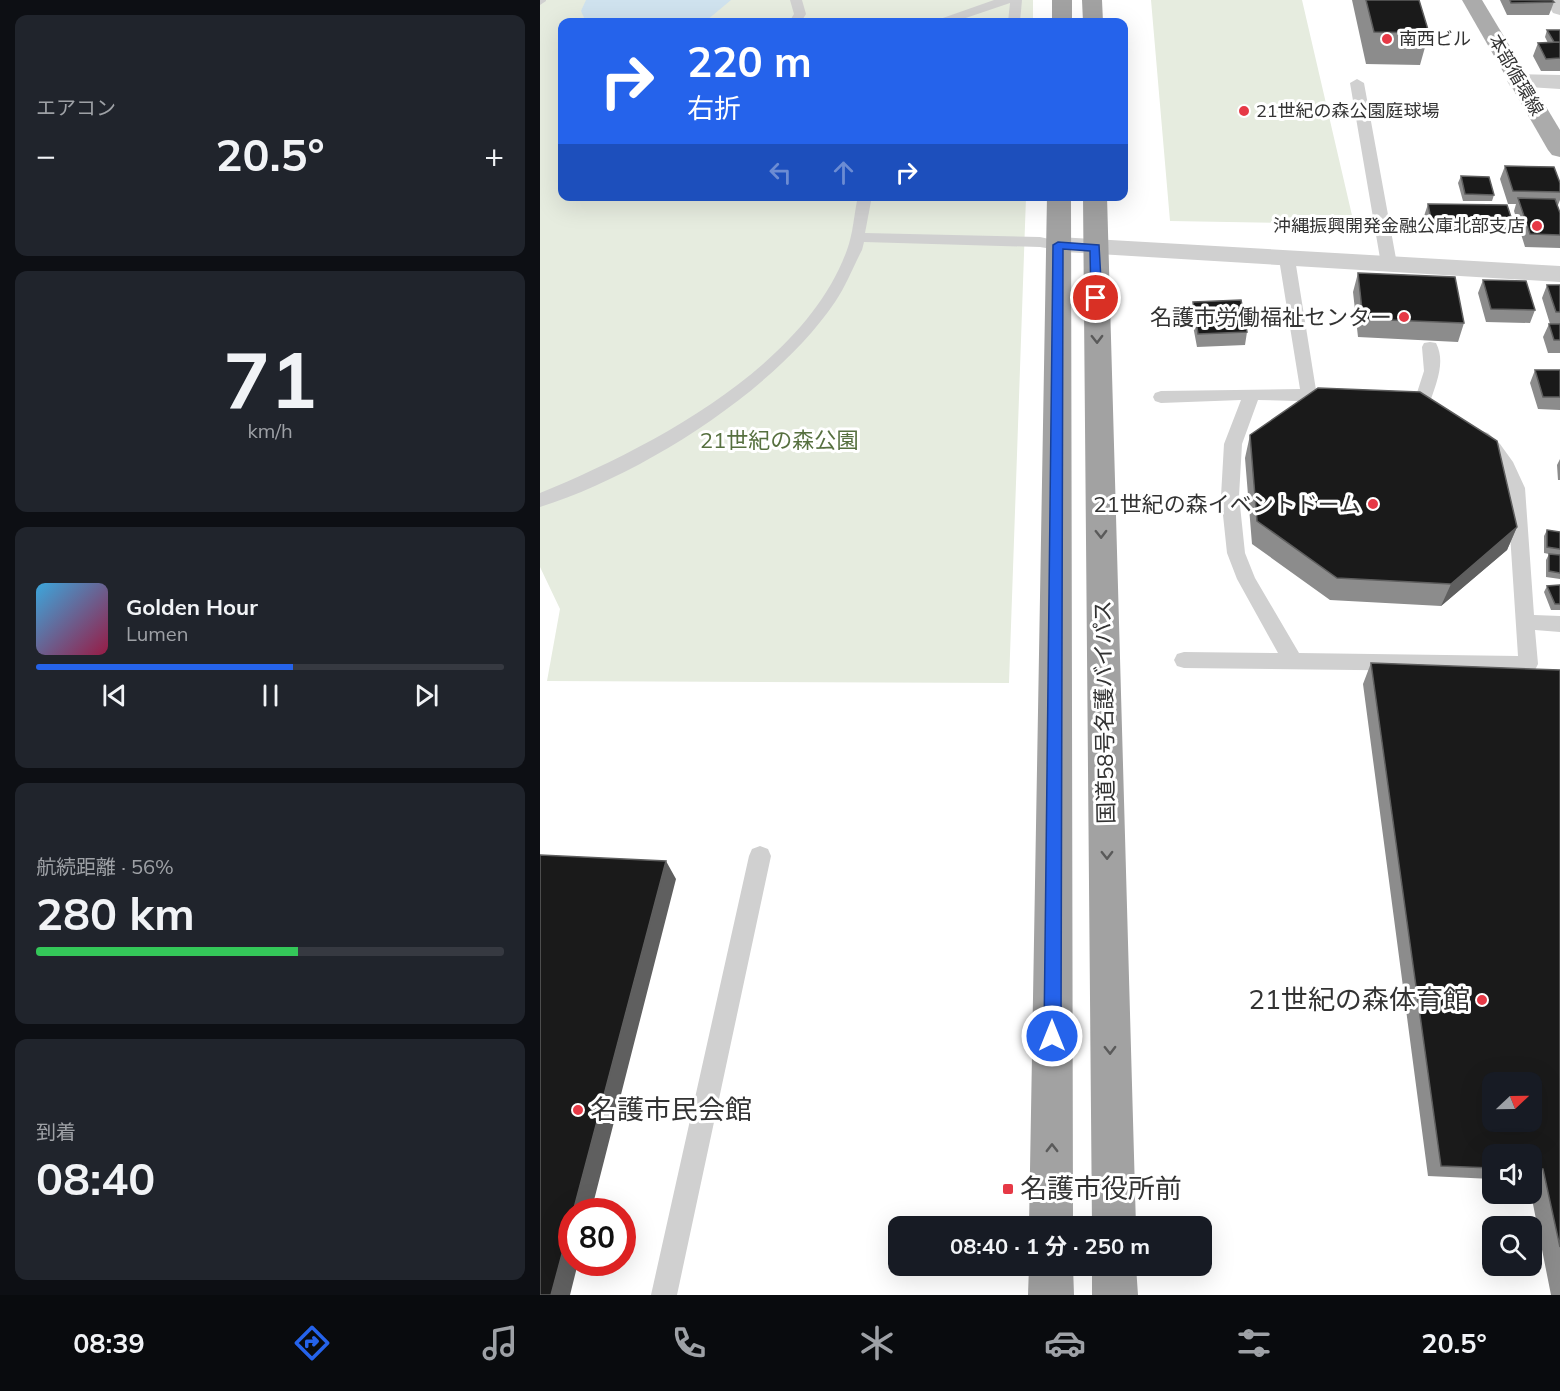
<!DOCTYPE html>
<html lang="ja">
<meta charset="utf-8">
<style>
body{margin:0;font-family:Mulish,"Noto Sans JP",sans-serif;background:#20242c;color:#f1f3f6;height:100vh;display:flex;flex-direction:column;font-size:22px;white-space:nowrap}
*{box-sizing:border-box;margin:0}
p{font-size:20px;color:#9ea1a6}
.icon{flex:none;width:33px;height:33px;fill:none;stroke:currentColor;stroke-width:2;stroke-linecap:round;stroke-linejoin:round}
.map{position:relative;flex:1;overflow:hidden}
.side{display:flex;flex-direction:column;gap:15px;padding:15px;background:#0d0f14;width:540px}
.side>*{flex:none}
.banner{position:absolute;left:18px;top:18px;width:570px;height:183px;border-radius:12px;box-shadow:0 6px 24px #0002;background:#2563eb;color:#fff;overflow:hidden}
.needle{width:39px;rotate:68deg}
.fabs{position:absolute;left:942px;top:1072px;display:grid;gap:12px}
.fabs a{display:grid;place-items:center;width:60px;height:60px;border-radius:12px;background:#171b24;box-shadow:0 6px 24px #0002;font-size:30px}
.speed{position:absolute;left:18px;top:1198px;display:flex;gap:12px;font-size:30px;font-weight:700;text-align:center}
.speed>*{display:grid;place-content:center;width:78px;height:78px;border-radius:50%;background:#171b24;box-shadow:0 6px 24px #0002;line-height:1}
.speed .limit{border:9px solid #d22;background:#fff;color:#111}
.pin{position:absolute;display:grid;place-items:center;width:51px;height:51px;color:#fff;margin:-26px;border:3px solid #fff;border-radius:50%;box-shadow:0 2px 6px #0007}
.me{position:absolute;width:66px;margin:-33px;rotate:0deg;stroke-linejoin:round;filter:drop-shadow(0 0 4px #0008)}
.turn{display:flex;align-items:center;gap:21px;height:126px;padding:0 30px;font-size:27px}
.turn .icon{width:78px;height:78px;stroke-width:2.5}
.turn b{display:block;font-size:42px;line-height:51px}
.lanes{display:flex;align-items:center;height:57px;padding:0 30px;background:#0003;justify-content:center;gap:30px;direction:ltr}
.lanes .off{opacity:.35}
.big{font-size:45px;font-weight:700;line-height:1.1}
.side .widget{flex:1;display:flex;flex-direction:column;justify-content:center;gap:9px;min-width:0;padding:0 21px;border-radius:12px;background:#20242c}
.side .dial{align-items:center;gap:0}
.dial b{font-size:78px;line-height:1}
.song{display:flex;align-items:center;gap:18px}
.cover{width:72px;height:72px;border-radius:9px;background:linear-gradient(135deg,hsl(200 70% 55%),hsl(340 70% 35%))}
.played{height:6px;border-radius:3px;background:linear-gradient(90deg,#2563eb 55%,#363941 55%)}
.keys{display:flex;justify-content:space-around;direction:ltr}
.heat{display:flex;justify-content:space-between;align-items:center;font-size:33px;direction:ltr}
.charge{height:9px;border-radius:4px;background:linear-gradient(90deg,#34c759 56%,#363941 0)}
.trip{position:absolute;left:348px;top:1216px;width:324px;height:60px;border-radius:12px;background:#171b24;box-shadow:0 6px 24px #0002;font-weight:700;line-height:60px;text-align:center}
.menu{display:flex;height:96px;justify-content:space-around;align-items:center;background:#090b0e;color:#9ea1a6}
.menu .icon{width:42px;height:42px}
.menu .on{color:#2563eb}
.menu b{font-size:27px;color:#f1f3f6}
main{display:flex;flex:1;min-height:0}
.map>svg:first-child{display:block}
.green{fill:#e6ecdf}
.water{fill:#cfe2ee}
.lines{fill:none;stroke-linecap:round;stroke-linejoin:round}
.service{fill:#d0d0d0;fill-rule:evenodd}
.minor{fill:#d0d0d0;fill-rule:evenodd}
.tertiary{fill:#d0d0d0;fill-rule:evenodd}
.primary{fill:#ababab;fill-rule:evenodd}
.trunk{fill:#a2a2a2;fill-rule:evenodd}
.wall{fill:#8c8c8c}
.shaded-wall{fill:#5f5f5f}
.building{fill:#1a1a1a;stroke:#5f5f5f;stroke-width:1.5;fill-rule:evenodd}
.oneway{stroke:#5a5a5a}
.route{fill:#2563eb;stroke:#184099;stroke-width:1.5}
.poi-dot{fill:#e63946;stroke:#fff;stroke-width:2}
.labels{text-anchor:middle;stroke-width:6;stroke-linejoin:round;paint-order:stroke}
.far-poi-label{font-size:18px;fill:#333;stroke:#fff;text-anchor:start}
.far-street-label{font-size:18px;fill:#333;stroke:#fff}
.poi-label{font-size:22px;fill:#333;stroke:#fff;text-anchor:end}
.park-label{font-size:22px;fill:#56703f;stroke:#fff}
.street-label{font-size:22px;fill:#333;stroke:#fff}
.near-poi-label{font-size:27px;fill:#333;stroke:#fff;text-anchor:start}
</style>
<main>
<section class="side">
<div class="widget"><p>エアコン</p>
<div class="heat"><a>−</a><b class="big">20.5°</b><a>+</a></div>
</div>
<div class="widget dial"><b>71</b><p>km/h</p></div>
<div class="widget">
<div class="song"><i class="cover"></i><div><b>Golden Hour</b><p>Lumen</p></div></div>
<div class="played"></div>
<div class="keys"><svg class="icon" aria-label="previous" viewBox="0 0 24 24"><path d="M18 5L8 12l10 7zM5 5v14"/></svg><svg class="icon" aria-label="pause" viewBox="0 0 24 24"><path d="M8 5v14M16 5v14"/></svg><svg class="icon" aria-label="next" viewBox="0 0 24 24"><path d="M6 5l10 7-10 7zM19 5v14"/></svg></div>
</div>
<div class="widget"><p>航続距離 · 56%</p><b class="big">280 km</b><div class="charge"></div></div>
<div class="widget"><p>到着</p><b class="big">08:40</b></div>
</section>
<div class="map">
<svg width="1020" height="1295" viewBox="0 0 1020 1295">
<rect width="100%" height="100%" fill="#fff"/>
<path class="green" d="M0,0H493V22H22V196L486,197L469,683L7,681L20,609L0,567Z
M611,0H762L814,224L630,221Z"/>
<path class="water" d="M46,0H191L167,20L169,22H46L41,11Z"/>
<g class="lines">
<path class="service" d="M0,0H6V1L0,5Z
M250,0H262L266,14L261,22H249L254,14Z
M454,0H482L480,22H468L470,3L414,22H398L400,19Z
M817,79L824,83L857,264L849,269L841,264L810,83Z
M318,196H332L325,233L500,237L523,242L526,245L518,250L500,247L324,242L322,250C313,267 306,286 295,302C235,391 101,475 0,507V493C109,448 264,368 307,250C313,234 314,214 318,196Z
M747,254L755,259L776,390L801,392L803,396L801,400L795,402L718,400L702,444L699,496L705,553L715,578L759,653L978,656L967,488L957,465L933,437L936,433L942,431L948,433L960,444L973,462L985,488L994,615L1020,616V632L995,630L998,664L995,670L988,672L644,668L637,666L634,660L637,654L644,652L738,653L697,579L687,553L681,496L684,444L701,400L621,403L615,401L613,397L615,393L621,391L760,389L739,259Z
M890,342L896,343C906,362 896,384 890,402L888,406H876L874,402L884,371L882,347L884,343Z
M220,846L228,849L231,856L137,1295H111L209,856L212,849Z"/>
<path class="minor" d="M1005,0H1020V15L1013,13Z
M978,74L1020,75V89L970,86L967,81L970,76Z"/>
<path class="tertiary" d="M518,237L1020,266V282L509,251L505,245L509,239Z"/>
<path class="primary" d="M922,0H942L1020,130V157L1012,155L1008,150Z"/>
<path class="trunk" d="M512,0H532V22H512Z
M542,0H562L563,22H543Z
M507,196H531L533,1227H489Z
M543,196H567L596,1227H552Z
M489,1266H533L534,1295H488Z
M552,1266H596L598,1295H552Z"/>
</g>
<path class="wall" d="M812,0H879L889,33L880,65L826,64Z
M960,0H1012L1014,2L1009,15H967Z
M1007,30H1020V71H1001L993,56L998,43H1008L1005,37Z
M965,166L1020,183V200L1018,205H1017L1020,213V248L985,247L974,211L976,204H968L960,179Z
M921,176L954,195L952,201H923L918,183Z
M888,204L972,220L967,233L888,231L884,216Z
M818,273L924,323L918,342L818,337L813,292Z
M943,280L995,310L990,323L946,322L938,293Z
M1007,285H1020V353H1008L1003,337L1009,324H1010L1002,298Z
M653,302L707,332L705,345L657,347L651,315Z
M995,370H1020V410L998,409L990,383Z
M710,435L977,527L967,550L901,606L790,600L712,544L705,458Z
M1020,459V480H1018L1017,465Z
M1007,530L1020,532V579L1006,577V560L1009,554L1004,553V536Z
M1020,585V610H1011L1004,592L1007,586Z
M831,663L1020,670V1295H1011L991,1194H992V1155H952V1179L888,1176L823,684Z"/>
<path class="shaded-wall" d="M977,527L967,550L901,606L911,584Z
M126,861L136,879L51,1212H33Z
M32,1217V1263H38L30,1295H11Z"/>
<path class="building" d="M826,0H879L889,33L834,32Z
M970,0H1012L1014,2L971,3Z
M1007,30H1020V42H1014Z
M1020,42V58L1006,59L998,43Z
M965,166L1014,167L1020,183V192L973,191Z
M921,176L949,177L954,195L925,194Z
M978,198L1015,199L1020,213V235L990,234Z
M888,204L967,205L972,220L891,219Z
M818,273L915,277L924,323L823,319Z
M943,280L986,281L995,310L951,309Z
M1007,285H1020V312H1016Z
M701,300L707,332L658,334L653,302Z
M1009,324H1020V340H1014Z
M995,370H1020V397H1003Z
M778,388L880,392L957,441L977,527L911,584L797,578L717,521L710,435Z
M1007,530L1020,532V549L1007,547Z
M1009,554L1020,555V573L1009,571Z
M1020,585V604H1015L1007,586Z
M831,663L1020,670V1247L1003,1169H992V1155H952V1168L901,1166ZM952,1083H992V1122H952Z
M0,855L126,861L33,1212H32V1217L11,1295H0Z"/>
<defs><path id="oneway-chevron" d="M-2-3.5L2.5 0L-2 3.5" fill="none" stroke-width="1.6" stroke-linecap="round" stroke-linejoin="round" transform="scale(1.5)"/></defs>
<g class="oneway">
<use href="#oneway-chevron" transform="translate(557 339) rotate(89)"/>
<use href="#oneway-chevron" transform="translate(561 534) rotate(89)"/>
<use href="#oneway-chevron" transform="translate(567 855) rotate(89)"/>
<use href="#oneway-chevron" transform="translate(570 1050) rotate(89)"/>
<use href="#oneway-chevron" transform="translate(512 1148) rotate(-90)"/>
</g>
<path class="route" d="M518,242L559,245L562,298L556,302L551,298L550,251L523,249L521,1036L518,1042L512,1045L506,1042L504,1036L513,245Z"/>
<g class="poi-dot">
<circle cx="847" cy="39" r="6"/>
<circle cx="704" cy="111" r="6"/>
<circle cx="997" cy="226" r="6"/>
<circle cx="864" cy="317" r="6"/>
<circle cx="833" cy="504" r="6"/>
<circle cx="942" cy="1000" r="6"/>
<circle cx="38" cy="1110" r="6"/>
<rect x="462" y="1183" width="12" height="12" rx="3"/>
</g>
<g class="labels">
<g class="far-poi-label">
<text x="859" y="45">南西ビル</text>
<text x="716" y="117">21世紀の森公園庭球場</text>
<text x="985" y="232" text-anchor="end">沖縄振興開発金融公庫北部支店</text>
</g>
<g class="far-street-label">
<text transform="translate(976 75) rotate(60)" y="6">本部循環線</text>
</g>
<g class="poi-label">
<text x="852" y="325">名護市労働福祉センター</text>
<text x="821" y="512">21世紀の森イベントドーム</text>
</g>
<g class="park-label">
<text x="239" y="448">21世紀の森公園</text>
</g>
<g class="street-label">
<text transform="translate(564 712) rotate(-91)" y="8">国道58号名護バイパス</text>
</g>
<g class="near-poi-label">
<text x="930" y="1009" text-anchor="end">21世紀の森体育館</text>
<text x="50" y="1119">名護市民会館</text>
<text x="480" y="1198">名護市役所前</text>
</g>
</g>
</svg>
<div class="fabs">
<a><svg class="needle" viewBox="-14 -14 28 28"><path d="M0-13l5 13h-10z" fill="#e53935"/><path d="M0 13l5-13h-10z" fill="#9ea1a6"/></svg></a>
<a><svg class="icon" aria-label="sound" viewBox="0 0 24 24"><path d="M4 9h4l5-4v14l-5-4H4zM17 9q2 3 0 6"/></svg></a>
<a><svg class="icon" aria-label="search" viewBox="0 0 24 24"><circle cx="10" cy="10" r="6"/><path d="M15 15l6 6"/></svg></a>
</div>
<div class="speed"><div class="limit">80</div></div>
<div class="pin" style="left:556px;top:298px;background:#d93025"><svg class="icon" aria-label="arrive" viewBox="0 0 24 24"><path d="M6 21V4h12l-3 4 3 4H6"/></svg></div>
<svg class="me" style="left:512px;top:1036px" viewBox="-20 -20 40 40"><circle r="17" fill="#2563eb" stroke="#fff" stroke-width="3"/><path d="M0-11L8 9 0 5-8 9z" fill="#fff"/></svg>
<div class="trip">08:40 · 1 分 · 250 m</div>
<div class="banner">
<div class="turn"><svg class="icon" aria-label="right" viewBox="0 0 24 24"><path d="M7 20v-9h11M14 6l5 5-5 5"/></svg><div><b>220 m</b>右折</div></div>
<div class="lanes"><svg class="icon off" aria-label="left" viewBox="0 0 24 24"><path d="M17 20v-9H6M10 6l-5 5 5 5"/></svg><svg class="icon off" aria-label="ahead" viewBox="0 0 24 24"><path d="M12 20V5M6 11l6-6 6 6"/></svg><svg class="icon" aria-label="right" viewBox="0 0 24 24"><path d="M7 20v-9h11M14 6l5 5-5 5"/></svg></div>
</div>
</div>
</main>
<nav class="menu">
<b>08:39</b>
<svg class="icon on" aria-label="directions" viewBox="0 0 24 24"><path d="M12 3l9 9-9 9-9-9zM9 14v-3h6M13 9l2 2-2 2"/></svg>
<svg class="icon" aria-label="music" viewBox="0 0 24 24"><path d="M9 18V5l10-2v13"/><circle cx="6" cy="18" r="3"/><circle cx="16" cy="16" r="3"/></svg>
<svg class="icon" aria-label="phone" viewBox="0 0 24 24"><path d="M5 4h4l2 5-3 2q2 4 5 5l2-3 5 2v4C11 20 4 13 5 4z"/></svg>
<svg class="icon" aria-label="climate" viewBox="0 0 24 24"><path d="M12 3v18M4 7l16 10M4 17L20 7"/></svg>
<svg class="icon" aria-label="car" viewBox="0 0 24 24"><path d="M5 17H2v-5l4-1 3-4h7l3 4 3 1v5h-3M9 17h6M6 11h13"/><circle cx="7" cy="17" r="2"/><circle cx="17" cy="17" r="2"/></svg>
<svg class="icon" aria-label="filters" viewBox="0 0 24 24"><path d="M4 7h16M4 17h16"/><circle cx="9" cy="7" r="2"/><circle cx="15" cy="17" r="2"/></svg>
<b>20.5°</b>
</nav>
